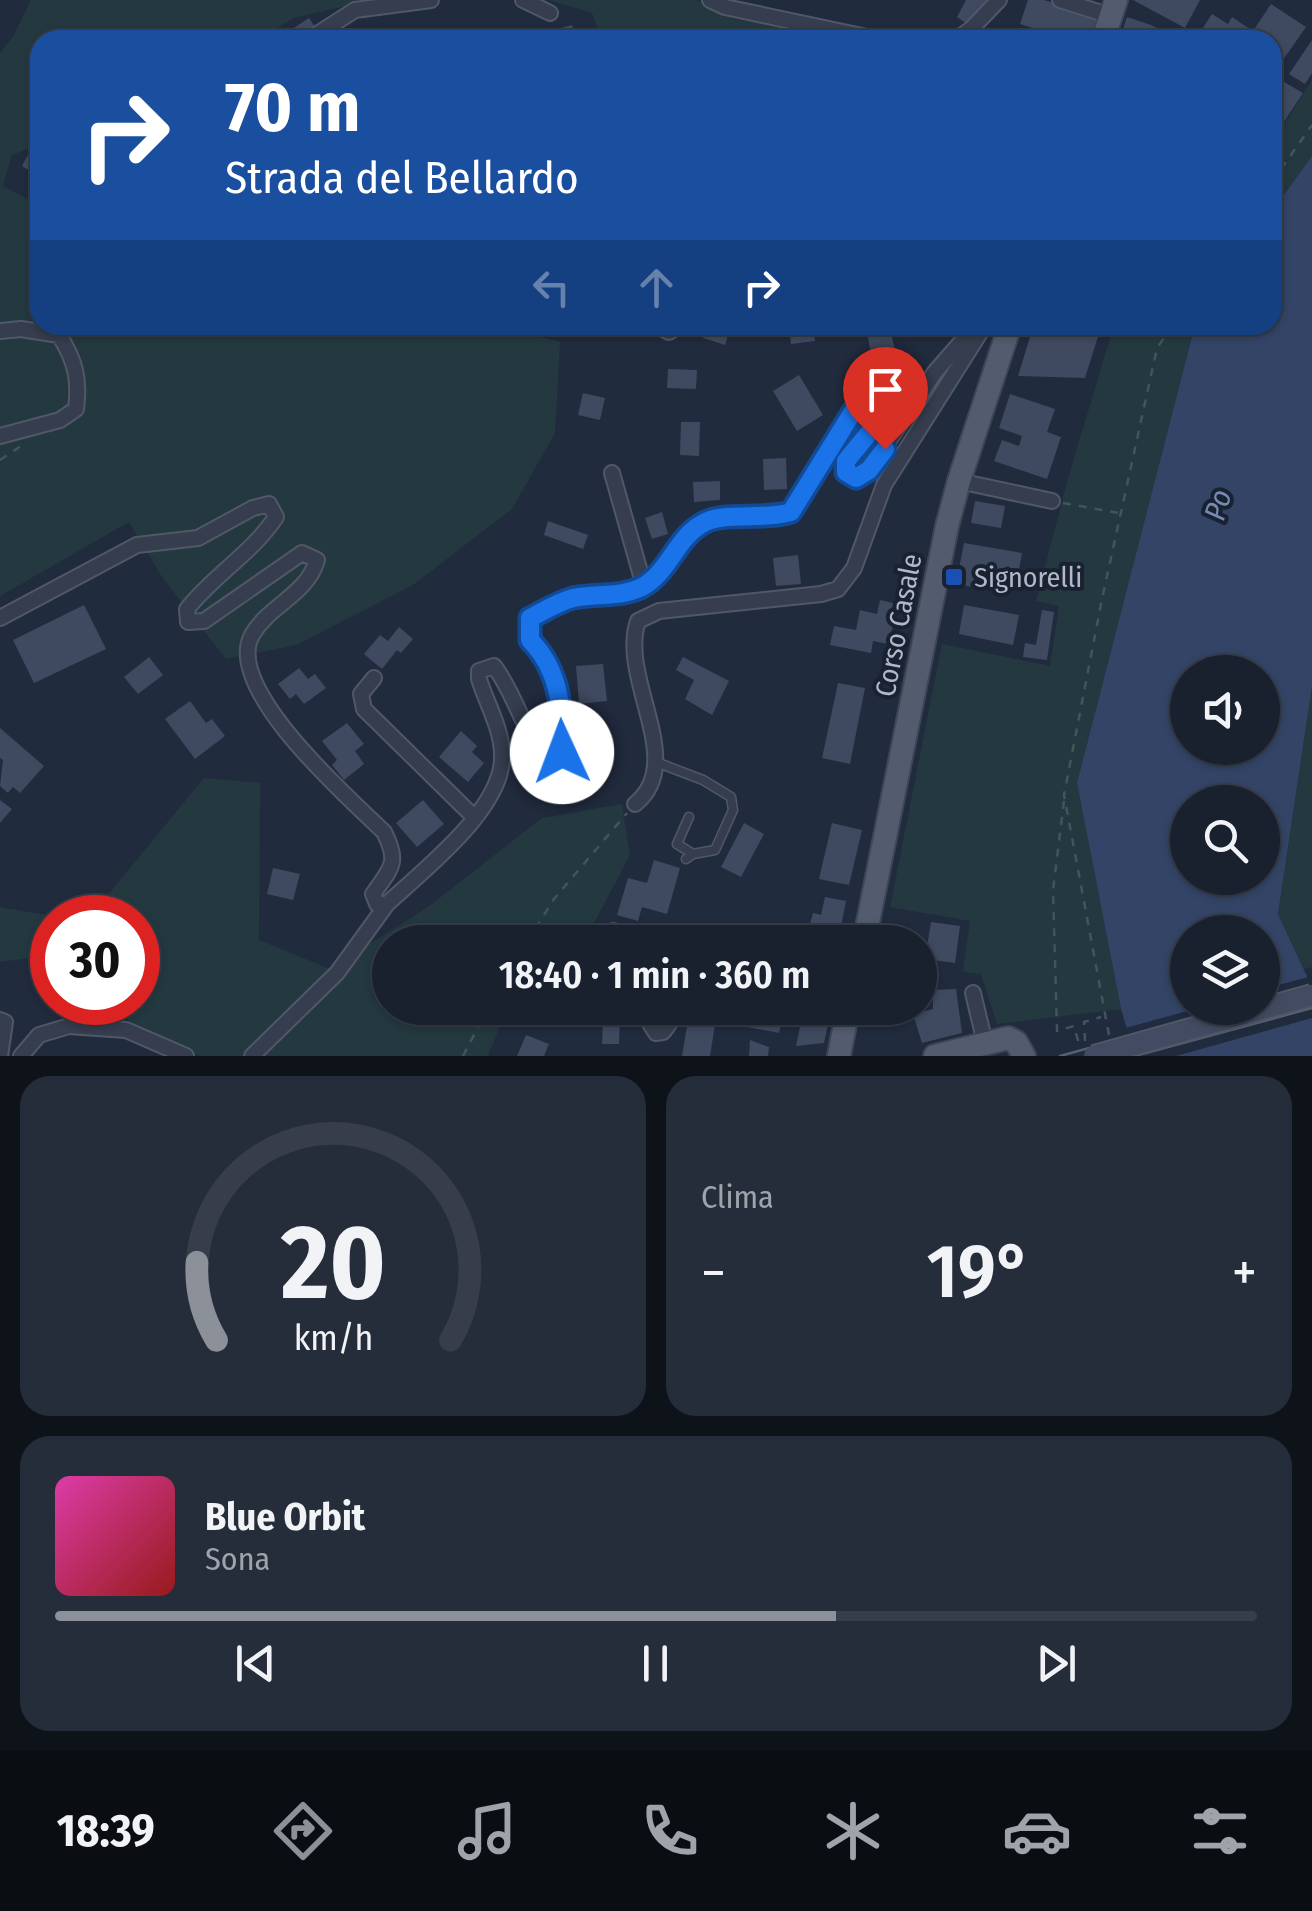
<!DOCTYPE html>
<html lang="it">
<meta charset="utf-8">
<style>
body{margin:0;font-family:"Fira Sans Condensed",sans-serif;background:#262d3a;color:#f1f3f6;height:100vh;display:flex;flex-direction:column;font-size:38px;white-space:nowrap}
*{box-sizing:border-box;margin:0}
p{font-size:32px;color:#9fa3aa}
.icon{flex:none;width:55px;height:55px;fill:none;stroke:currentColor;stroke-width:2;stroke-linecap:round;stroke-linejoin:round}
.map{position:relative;height:1056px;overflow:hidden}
.panel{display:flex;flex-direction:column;gap:20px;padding:20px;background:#0e1219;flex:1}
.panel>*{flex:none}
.hud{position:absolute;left:30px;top:30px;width:1252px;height:305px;border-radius:30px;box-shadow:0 2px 8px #0004,0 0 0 2px #373e4a;background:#1a4fa0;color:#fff;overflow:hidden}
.buttons{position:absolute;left:1170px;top:655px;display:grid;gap:20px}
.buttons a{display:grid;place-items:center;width:110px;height:110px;border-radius:50%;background:#19202e;box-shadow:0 2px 8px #0004,0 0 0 2px #373e4a;font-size:50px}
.speed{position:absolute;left:30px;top:895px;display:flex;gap:20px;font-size:50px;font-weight:700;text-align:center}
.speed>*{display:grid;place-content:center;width:130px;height:130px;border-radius:50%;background:#19202e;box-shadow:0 2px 8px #0004,0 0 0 2px #373e4a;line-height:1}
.speed .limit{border:15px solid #d22;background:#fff;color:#111}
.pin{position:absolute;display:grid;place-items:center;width:85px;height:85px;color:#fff;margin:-102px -42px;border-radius:50% 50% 50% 0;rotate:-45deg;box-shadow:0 0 10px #0007}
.pin .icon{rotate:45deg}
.me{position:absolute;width:110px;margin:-55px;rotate:358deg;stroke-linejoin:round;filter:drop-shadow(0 0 8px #0008)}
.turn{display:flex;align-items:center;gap:35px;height:210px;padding:0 30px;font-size:45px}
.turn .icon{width:130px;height:130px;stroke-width:2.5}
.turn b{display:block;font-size:70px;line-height:85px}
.lanes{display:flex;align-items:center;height:95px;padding:0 30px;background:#0003;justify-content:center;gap:50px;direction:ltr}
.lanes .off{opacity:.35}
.big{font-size:75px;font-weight:600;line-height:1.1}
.panel .card{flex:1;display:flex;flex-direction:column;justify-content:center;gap:15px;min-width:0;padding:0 35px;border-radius:30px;background:#262d3a}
.panel .dial{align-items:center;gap:0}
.dial svg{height:260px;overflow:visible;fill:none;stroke:#373e4a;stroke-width:7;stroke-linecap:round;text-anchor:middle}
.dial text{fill:#f1f3f6;stroke:none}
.song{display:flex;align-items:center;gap:30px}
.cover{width:120px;height:120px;border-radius:15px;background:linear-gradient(135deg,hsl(320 70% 55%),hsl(0 70% 35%))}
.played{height:10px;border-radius:5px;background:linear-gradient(90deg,#8c9099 65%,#373e4a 65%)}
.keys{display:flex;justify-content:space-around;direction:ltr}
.heat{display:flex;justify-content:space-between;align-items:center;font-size:55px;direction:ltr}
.panel .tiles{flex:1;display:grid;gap:20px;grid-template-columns:1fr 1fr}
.card:last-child{grid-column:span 2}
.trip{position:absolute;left:372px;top:925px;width:565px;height:100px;border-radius:50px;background:#19202e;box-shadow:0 2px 8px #0004,0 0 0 2px #373e4a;font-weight:600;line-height:100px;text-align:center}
.dock{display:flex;height:160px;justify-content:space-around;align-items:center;background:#0a0d12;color:#9fa3aa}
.dock .icon{width:70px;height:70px}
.dock .selected{color:#8c9099}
.dock b{font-size:45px;color:#f1f3f6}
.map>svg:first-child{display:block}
.green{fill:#23393f}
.water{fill:#346;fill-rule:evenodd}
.pier{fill:#212b3e}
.building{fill:#3f4a60}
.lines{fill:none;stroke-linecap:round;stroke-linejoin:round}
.service-casing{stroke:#505868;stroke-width:11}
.minor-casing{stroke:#505868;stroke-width:18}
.primary-casing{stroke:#3e4656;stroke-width:26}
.path{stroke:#40565c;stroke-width:2.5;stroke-dasharray:8 8;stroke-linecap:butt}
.service{stroke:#353d4e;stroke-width:8}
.minor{stroke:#353d4e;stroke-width:14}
.primary{stroke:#525c6e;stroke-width:22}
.tram{stroke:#566075;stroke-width:2.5}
.secondary-bridge-casing{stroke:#505868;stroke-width:24;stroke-linecap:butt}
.secondary-bridge{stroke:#424b61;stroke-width:20}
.route-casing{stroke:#114b97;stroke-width:25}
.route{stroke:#1a73e8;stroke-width:18}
.transit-dot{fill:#1a4fb4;stroke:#1a2232;stroke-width:4}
.labels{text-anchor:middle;stroke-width:8;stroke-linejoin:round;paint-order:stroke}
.poi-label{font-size:28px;fill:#b0b8c9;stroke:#1a2232;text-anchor:start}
.street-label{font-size:28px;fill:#b0b8c9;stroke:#1a2232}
.water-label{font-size:30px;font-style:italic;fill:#758bb3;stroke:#1a2232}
</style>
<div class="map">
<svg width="1312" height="1056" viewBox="0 0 1312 1056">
<rect width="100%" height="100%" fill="#212b3e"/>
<path class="green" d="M31,0H371L294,18L256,40H40V144L12,155L3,186L31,201L40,199V325H496L560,342L555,433L512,509L413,585L296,645L226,659L162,577L129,522L0,596V53L14,35Z
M549,0H696L733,19L804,30V36L800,40H602L592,13Z
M1312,80V156L1273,210V142Z
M1114,325H1195L1077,783L1121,1009L997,1024L981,974L963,972L970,921L890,907L942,644L1050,666L1059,606L1036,601L1069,475Z
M1312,686V967L1304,969L1278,914Z
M204,778L260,783L259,940L330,969L428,907L542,818L622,804L630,855L584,942H390V1008H519L506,1011L488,1056H199L129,1024L124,1003L138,1002V918H61L102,902Z
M0,907L58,917L52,918V955L0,962Z"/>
<path class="water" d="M1312,156V686L1278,914L1312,987V1056H1135L1121,1009L1077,783L1195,325H1272L1273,210ZM1188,672H1262V748H1188ZM1188,802H1262V878H1188ZM1188,932H1262V1008H1188Z"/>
<path class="pier" d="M1312,976V1018L1176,1056H1130L1122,1029L1198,1008H1262L1263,989Z"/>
<path class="building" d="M966,0H988L975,20L967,24L957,17Z
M1028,0H1044L1102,18L1096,38L1089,36L1088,40H1069L1020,24Z
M1133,0H1200L1185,28Z
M1271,4L1306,27L1278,67L1272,63V40H1195L1212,14L1228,24L1232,17L1253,31Z
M1127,17L1151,25L1182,40H1119Z
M309,18L316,29L300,40H275Z
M572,25L576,40H549L547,32Z
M1312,40V73L1305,84L1289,74Z
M1284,82L1303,93L1272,140V100Z
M32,147L40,152V177L22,166Z
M707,325H731L725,345L703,338Z
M789,325H813L815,341L791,344Z
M890,329L895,350L871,354L867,333Z
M1100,330L1085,378L1018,376L1030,337L1042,336L1044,331Z
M668,369L697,370L696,389L667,388Z
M799,375L823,415L797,431L773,391Z
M583,393L605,398L600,420L578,415Z
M1010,394L1055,409L1047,432L1061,437L1047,479L994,461L1002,440L1019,446L1022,436L999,428Z
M681,422H700L699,456L680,455Z
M786,458L787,489L764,490L763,459Z
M720,481V500L694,502L693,482Z
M975,501L1005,506L1001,528L971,523Z
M662,512L668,534L652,539L645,518Z
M548,521L588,535L583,549L544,535Z
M964,543L1022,553L1016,586L992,582L991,590L956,584Z
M798,555L801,584L776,586L773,558Z
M880,600L897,604L889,644L873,641L871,653L830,645L834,626L856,630L860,610L877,614Z
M84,605L106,649L34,683L13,640Z
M964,605L1019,615L1013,645L959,634Z
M1042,610L1054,612L1047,660L1023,657L1025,643L1036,645Z
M399,627L413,639L401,653L397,650L382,669L364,654L380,635L388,641Z
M149,657L163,675L138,694L124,677Z
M683,657L729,681L712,715L685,699L694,680L676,670Z
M603,664L607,701L579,704L576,666Z
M299,668L308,679L315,674L326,688L304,704L296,694L290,699L278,684Z
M838,683L865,688L850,764L822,758Z
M190,701L206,723L212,719L225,736L195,759L165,719Z
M347,723L364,744L355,751L364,764L344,780L332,765L337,760L322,741Z
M0,728L44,766L20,793L13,787L8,793L0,786L3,760L0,758Z
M461,731L477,746L472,752L484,763L468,782L439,757Z
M581,738L607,740V772L581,771Z
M0,800L12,809L0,823Z
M423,800L444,824L417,847L396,823Z
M744,823L764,834L741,877L721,867Z
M832,823L862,830L849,885L819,879Z
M654,860L680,868L667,914L642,907L638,921L617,915L628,878L647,883Z
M273,868L300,874L293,900L267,894Z
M825,897L846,901L838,942H805L813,913L821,915Z
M931,922L960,926L955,963L933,960L934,955L926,953Z
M883,923L892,925L891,932L902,934L900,942H880Z
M956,989L962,1033L922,1043L913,1014L933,1009V990Z
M690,1008L717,1011L710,1056H682Z
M747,1008H785L779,1033L742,1026Z
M804,1008H827L831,1011L824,1043L796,1046Z
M603,1020H620L619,1044H602Z
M526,1035L549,1044L544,1056H517Z
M750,1040L769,1047L768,1056H749Z"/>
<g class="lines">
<defs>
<path id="service" d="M656,762L703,780L731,797L733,810L715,850L693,854L686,859
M689,817L677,844L693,854"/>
<path id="minor" d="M523,0L550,13
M710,0L725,7L881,40
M1060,0L1111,16
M308,40L355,10L431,0
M956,40L971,29L999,0
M655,325L669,332L680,325
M0,331L21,329L59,335C75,360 80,379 76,409L60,420L0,436
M612,473L644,586
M959,481L1052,501
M0,618L137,545L198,538L253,508L269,504L276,517C252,553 214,575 187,609L188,622L204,621L302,553L317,560C307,595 269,605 252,635C223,688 348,797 384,832C400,863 391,868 373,894L377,904H387C423,870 506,807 502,753C501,727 486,702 479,679V671L494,666C516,695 524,735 549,761L557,759C568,743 561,691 554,672C550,659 540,649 531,640L530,618C544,611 558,602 573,598C596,593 620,598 642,587C667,574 676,540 700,525C724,509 762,521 791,512L853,409L865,402L876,410L878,422L846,461V472L856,478L869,470L935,372L976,325
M374,678L361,694L364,709L474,817
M635,804C688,762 618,678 638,621L659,611L821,594L838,589L854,568L884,485L983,328
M613,931L623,933L624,942
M684,942L687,938L714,942
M973,993L985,1043
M640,1008L656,1033L663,1032L669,1024L672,1008
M0,1020L5,1022L0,1056
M21,1056L39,1035L69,1026L126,1030L186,1056
M252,1056L337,973L387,904"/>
<path id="primary" d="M1103,40L1116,0
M864,942L947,526L959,481L1010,325
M839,1056L848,1008
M935,1056L1008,1038L1016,1042L1024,1056"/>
</defs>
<use href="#service" class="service-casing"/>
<use href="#minor" class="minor-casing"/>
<use href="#primary" class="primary-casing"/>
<path class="path" d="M1272,182L1312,125
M0,460L24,444
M1063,503L1119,513
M1064,801L1053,890L1057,1031L1074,1026L1079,1044
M527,942L554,899L627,813
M1109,1035L1064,795L1102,599L1157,348L1173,325
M1085,1041L1084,1022L1101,1017
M463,1056L488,1008"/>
<use href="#service" class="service"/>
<use href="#minor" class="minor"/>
<use href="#primary" class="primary"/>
<path class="tram" d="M1262,1000L1312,986
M1060,1056L1235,1008
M1135,1056L1312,1008"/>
<defs>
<path id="secondary-bridge" d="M1094,1056L1312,995"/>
</defs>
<use href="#secondary-bridge" class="secondary-bridge-casing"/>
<use href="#secondary-bridge" class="secondary-bridge"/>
</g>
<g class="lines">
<defs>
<path id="route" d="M562,752C562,709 561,672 530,640V618C544,611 558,602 573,598C596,593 620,598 642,587C667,574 676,540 700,525C722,510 762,521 791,512L854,410L866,402L876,410L878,422L846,461V472L856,478L869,470L885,449"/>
</defs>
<use href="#route" class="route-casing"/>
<use href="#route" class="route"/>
</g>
<rect class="transit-dot" x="944" y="567" width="20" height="20" rx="5"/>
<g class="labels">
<g class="poi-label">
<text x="974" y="587">Signorelli</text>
</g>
<g class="street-label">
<text transform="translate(898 625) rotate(-79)" y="10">Corso Casale</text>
</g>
<g class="water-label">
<text transform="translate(1218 505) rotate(-74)" y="10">Po</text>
</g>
</g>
</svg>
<div class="buttons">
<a><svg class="icon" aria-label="sound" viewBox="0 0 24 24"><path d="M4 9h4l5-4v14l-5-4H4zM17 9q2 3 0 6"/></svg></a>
<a><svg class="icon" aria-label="search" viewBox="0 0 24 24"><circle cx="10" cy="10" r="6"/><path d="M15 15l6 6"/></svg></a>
<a><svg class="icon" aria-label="layers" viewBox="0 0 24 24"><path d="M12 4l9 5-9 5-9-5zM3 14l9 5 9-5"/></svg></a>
</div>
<div class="speed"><div class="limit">30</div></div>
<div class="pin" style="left:885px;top:449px;background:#d93025"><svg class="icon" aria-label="arrive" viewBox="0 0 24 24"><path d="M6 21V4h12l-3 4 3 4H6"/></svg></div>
<svg class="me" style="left:562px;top:752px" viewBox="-20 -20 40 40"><circle r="19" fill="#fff"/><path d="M0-13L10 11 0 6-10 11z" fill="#1a73e8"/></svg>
<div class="trip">18:40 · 1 min · 360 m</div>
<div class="hud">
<div class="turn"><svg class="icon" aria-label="right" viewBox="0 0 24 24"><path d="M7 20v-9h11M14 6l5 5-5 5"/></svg><div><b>70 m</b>Strada del Bellardo</div></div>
<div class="lanes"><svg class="icon off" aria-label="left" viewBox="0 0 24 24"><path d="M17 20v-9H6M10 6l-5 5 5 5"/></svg><svg class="icon off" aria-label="ahead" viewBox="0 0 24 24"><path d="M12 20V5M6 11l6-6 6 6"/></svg><svg class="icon" aria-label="right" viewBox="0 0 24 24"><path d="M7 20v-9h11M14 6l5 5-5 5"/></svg></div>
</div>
</div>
<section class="panel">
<div class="tiles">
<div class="card dial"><svg viewBox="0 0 100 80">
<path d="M14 69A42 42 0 1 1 86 69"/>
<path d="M14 69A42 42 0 0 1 8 45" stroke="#8c9099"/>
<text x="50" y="56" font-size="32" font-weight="700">20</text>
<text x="50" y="72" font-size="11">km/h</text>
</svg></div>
<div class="card"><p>Clima</p>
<div class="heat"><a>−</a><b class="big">19°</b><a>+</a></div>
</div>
<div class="card">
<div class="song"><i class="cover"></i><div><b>Blue Orbit</b><p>Sona</p></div></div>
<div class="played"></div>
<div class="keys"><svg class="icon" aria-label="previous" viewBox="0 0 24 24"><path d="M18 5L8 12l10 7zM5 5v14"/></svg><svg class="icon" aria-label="pause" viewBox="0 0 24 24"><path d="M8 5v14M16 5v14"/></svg><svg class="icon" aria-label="next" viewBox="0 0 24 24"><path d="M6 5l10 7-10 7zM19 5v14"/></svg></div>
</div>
</div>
</section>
<nav class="dock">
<b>18:39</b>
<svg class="icon selected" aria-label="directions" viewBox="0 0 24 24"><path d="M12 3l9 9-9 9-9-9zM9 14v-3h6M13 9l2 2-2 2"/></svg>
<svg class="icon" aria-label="music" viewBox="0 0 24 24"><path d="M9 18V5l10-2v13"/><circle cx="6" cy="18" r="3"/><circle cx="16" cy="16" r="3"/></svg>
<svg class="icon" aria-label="phone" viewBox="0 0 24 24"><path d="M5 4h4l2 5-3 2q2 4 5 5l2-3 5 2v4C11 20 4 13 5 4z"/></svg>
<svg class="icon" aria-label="climate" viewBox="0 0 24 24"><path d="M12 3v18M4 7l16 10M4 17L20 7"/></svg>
<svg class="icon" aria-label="car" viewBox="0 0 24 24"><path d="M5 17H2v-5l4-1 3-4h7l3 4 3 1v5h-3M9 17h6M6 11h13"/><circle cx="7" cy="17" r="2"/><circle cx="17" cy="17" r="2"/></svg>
<svg class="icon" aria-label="filters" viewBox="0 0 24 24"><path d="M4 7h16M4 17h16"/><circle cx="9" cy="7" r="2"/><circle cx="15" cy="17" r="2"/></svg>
</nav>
